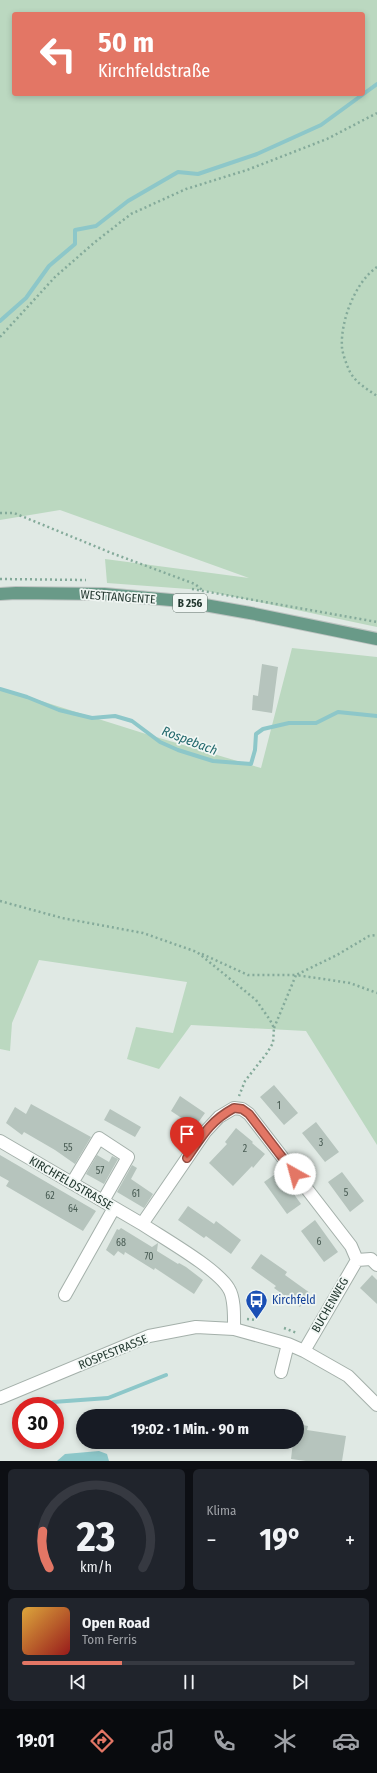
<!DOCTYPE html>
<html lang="de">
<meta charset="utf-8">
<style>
body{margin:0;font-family:"Fira Sans Condensed",sans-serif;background:#20242c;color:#f1f3f6;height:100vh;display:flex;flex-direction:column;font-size:15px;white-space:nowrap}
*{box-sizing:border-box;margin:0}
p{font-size:13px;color:#9ea1a6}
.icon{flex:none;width:22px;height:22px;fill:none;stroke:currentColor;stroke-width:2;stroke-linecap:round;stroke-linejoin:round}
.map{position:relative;height:1461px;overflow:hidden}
.sheet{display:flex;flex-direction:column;gap:8px;padding:8px;background:#0d0f14;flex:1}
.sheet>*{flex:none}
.top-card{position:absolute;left:12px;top:12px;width:353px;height:84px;border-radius:4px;box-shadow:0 2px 6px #0003;background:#e37665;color:#fff;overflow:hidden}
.speed{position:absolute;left:12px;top:1397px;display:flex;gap:8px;font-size:20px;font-weight:700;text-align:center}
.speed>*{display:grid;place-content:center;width:52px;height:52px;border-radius:50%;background:#171b24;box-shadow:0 2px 6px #0003;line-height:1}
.speed .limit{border:6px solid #d22;background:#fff;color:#111}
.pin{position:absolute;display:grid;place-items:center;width:34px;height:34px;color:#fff;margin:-41px -17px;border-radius:50% 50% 50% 0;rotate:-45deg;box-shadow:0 0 4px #0007}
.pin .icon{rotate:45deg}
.me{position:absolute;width:44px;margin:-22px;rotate:322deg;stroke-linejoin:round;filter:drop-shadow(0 0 3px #0008)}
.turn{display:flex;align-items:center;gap:14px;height:84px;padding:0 20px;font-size:18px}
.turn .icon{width:52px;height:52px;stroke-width:2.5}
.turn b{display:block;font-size:28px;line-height:34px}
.big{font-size:30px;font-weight:700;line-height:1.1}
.sheet .tile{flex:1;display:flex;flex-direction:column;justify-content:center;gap:6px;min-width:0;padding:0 14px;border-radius:6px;background:#20242c}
.sheet .dial{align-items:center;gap:0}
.dial svg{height:104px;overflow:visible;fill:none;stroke:#363941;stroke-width:7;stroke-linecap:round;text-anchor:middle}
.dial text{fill:#f1f3f6;stroke:none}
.song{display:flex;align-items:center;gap:12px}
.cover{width:48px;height:48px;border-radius:6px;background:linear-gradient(135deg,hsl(40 70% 55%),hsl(0 70% 35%))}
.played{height:4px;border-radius:2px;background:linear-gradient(90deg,#e37665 30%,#363941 30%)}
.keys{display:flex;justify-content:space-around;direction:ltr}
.heat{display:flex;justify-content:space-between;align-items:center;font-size:22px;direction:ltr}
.sheet .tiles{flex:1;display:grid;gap:8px;grid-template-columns:1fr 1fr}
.tile:last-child{grid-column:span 2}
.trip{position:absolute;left:76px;top:1409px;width:228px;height:40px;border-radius:20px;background:#171b24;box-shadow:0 2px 6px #0003;font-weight:700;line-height:40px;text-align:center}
.tab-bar{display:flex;height:64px;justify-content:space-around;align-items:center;background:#090b0e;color:#9ea1a6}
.tab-bar .icon{width:28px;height:28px}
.tab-bar .selected{color:#e37665}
.tab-bar b{font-size:18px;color:#f1f3f6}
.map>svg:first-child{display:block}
.green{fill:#bbd8c0;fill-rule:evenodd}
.water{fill:#8dc7c9}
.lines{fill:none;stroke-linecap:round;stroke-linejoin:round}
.stream{stroke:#8dc7c9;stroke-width:4}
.building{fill:#b6c4bd}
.minor-casing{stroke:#a4b0aa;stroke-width:14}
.major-casing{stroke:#bdc3c1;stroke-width:14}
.path{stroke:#84aa9a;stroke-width:2.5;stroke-dasharray:2 3;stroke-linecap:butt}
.minor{stroke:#fff;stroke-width:12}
.major{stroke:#699a88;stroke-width:12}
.route-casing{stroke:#944d42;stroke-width:10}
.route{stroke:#e37665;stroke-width:7}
.labels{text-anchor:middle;stroke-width:3.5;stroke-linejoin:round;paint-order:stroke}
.number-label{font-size:10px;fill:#485b53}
.shield{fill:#f0f6f3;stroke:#60716a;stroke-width:1}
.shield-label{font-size:11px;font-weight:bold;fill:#233830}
.street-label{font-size:12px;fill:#233830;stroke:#f0f6f3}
.transit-label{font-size:12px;fill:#164399;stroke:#f0f6f3;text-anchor:start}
.water-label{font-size:13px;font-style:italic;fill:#23696d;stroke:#f0f6f3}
</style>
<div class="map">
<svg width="377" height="1461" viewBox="0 0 377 1461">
<rect width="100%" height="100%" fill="#e0e9e4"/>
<path class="green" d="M0,0H377V627L202,590L107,583L105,559L249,578L60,510L0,520ZM14,14H363V94H14Z
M292,648L377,657V1145L306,1031L191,1025L159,1069L127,1059L136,1027L173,1033L187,982L39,960L12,1023L10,1051L0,1049V688L146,734L261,768Z"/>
<path class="water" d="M99,1451L107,1454L109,1461H57L65,1454Z"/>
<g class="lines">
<path class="stream" d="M0,321L26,298L49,266L75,244V230L96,226L128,201L178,172L198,174L257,154L321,125L377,84
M0,689L27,697L59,710L92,718L115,716L132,721L160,742L178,750L213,761L251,764L255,750L256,734L263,729L289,723H316L338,712L377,716
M53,1402L108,1398L166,1375"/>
</g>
<path class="building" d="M262,664L278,667L272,713L252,710L253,695L258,696Z
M274,1085L298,1113L284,1125L260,1097Z
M180,1096L205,1113L195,1127L171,1111Z
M31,1104L91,1137L75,1164L55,1150L24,1132L22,1135L6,1123L15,1107L26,1114Z
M110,1109L141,1127L135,1137L104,1120Z
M316,1122L339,1152L325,1162L302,1133Z
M236,1128L253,1142L252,1143L265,1154L253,1168L252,1166L233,1186L209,1163L227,1144L225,1142Z
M0,1155L96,1211L83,1231L6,1186L9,1181L0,1176Z
M97,1155L109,1162L112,1156L118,1159L104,1184L86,1174Z
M132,1165L137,1168L131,1179L153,1194L144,1208L117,1192Z
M278,1172L301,1204L287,1214L264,1182Z
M342,1172L364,1201L350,1212L328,1182Z
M188,1206L214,1224L216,1221L241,1240L231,1254L206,1236L204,1238L178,1220Z
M315,1220L338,1252L324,1262L301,1231Z
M121,1228L152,1247L158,1243L157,1251L178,1264L179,1263L186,1267L203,1280L194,1294L155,1268L154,1270L125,1252L124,1255L118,1251L114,1256L106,1250L117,1229L119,1230Z
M261,1254L287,1272L285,1275L310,1293L300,1307L274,1288L276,1286L251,1268Z
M372,1275L377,1280V1304L360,1288Z
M297,1424L308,1426L307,1430L346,1436L342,1461H306L291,1459L293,1442H297Z"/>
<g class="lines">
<defs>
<path id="minor" d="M0,1141L142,1224
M72,1183L99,1138L128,1157L103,1201
M65,1295L114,1208
M234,1329C234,1317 235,1299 229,1289C218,1269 163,1238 142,1224L205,1132L219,1117L234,1108L242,1109L249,1114L351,1246L357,1260
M304,1351L357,1260L371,1259L377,1265
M281,1372L288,1344
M0,1398L149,1336L196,1327L234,1329L288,1344L304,1351L348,1376L377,1405"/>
<path id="major" d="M0,594L16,593L104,594L182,601L250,613L377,639"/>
</defs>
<use href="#minor" class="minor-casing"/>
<use href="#major" class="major-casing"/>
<path class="path" d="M377,267C355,282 340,322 342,348C343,355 347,366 350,372C356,383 367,389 377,396
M0,337L55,277L95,242L131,214L186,189L247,170L327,139L377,113
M0,513H14L114,554L195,584L202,590
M0,579L86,580
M192,589L377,622
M0,901L62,918L143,933L197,952L256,1000L270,1020L274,1028L273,1043L267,1053L245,1081L239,1096
M202,954L248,975H296L337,955L369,936L377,935
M274,1028L296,975L350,983L377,993
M247,1319L257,1320
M284,1328L297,1333"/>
<use href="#minor" class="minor"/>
<use href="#major" class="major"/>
</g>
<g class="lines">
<defs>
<path id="route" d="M187,1158C202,1136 210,1121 234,1108L242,1109L249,1114L295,1174"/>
</defs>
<use href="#route" class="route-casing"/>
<use href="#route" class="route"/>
</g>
<defs>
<symbol id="bus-pin" viewBox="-11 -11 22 30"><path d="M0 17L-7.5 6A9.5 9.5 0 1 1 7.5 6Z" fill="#1a4fb4" stroke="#f0f6f3"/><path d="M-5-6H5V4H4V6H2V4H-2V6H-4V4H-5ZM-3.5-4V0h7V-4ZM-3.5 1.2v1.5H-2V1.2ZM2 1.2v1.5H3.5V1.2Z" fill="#fff"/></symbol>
</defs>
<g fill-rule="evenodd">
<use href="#bus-pin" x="244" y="1288" width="25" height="34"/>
</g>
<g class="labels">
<g class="number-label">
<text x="279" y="1109">1</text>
<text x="321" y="1146">3</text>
<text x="68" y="1151">55</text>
<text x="245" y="1152">2</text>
<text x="100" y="1174">57</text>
<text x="346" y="1196">5</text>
<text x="136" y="1197">61</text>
<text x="50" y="1199">62</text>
<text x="73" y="1212">64</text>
<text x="319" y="1245">6</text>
<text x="121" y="1246">68</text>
<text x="149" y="1260">70</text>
</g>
<rect class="shield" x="173" y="594" width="34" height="18" rx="3"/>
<g class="shield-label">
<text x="190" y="607">B 256</text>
</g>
<g class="street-label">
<text transform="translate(118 597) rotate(4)" y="4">WESTTANGENTE</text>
<text transform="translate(71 1183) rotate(30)" y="4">KIRCHFELDSTRASSE</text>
<text transform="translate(330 1305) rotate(-60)" y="4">BUCHENWEG</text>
<text transform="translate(113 1352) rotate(-22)" y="4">ROSPESTRASSE</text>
</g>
<g class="transit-label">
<text x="272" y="1304">Kirchfeld</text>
</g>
<g class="water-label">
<text transform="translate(190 740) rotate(21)" y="5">Rospebach</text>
</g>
</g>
</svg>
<div class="speed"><div class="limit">30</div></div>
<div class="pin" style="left:187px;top:1158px;background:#d93025"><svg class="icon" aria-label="arrive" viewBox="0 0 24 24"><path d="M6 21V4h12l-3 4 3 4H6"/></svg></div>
<svg class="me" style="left:295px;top:1174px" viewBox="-20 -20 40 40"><circle r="19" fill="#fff"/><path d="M0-13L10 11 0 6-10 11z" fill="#e37665"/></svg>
<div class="trip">19:02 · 1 Min. · 90 m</div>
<div class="top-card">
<div class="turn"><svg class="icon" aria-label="left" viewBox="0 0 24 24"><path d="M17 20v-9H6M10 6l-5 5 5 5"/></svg><div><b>50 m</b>Kirchfeldstraße</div></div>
</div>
</div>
<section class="sheet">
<div class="tiles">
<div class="tile dial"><svg viewBox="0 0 100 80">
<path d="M14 69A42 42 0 1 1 86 69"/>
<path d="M14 69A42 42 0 0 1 9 41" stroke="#e37665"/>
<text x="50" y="56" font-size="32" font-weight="700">23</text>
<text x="50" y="72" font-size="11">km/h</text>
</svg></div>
<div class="tile"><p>Klima</p>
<div class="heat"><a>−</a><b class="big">19°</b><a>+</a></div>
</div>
<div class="tile">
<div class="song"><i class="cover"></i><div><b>Open Road</b><p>Tom Ferris</p></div></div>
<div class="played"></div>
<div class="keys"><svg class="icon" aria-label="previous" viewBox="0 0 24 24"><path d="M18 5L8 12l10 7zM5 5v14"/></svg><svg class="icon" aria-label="pause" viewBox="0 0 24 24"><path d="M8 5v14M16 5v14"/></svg><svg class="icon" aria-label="next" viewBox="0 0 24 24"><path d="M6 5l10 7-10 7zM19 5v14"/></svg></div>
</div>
</div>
</section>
<nav class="tab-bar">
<b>19:01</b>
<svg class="icon selected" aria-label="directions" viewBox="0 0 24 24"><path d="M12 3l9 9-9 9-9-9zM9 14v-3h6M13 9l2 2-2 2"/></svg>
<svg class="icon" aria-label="music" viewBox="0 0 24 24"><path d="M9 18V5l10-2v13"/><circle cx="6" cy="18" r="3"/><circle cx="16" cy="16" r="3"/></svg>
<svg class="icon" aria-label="phone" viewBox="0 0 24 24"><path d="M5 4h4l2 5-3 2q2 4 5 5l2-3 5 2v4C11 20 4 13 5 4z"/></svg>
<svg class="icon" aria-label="climate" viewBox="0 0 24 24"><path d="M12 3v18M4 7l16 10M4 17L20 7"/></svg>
<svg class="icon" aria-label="car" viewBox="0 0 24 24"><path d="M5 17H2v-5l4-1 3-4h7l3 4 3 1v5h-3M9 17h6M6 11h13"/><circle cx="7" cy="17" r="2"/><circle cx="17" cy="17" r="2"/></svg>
</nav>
